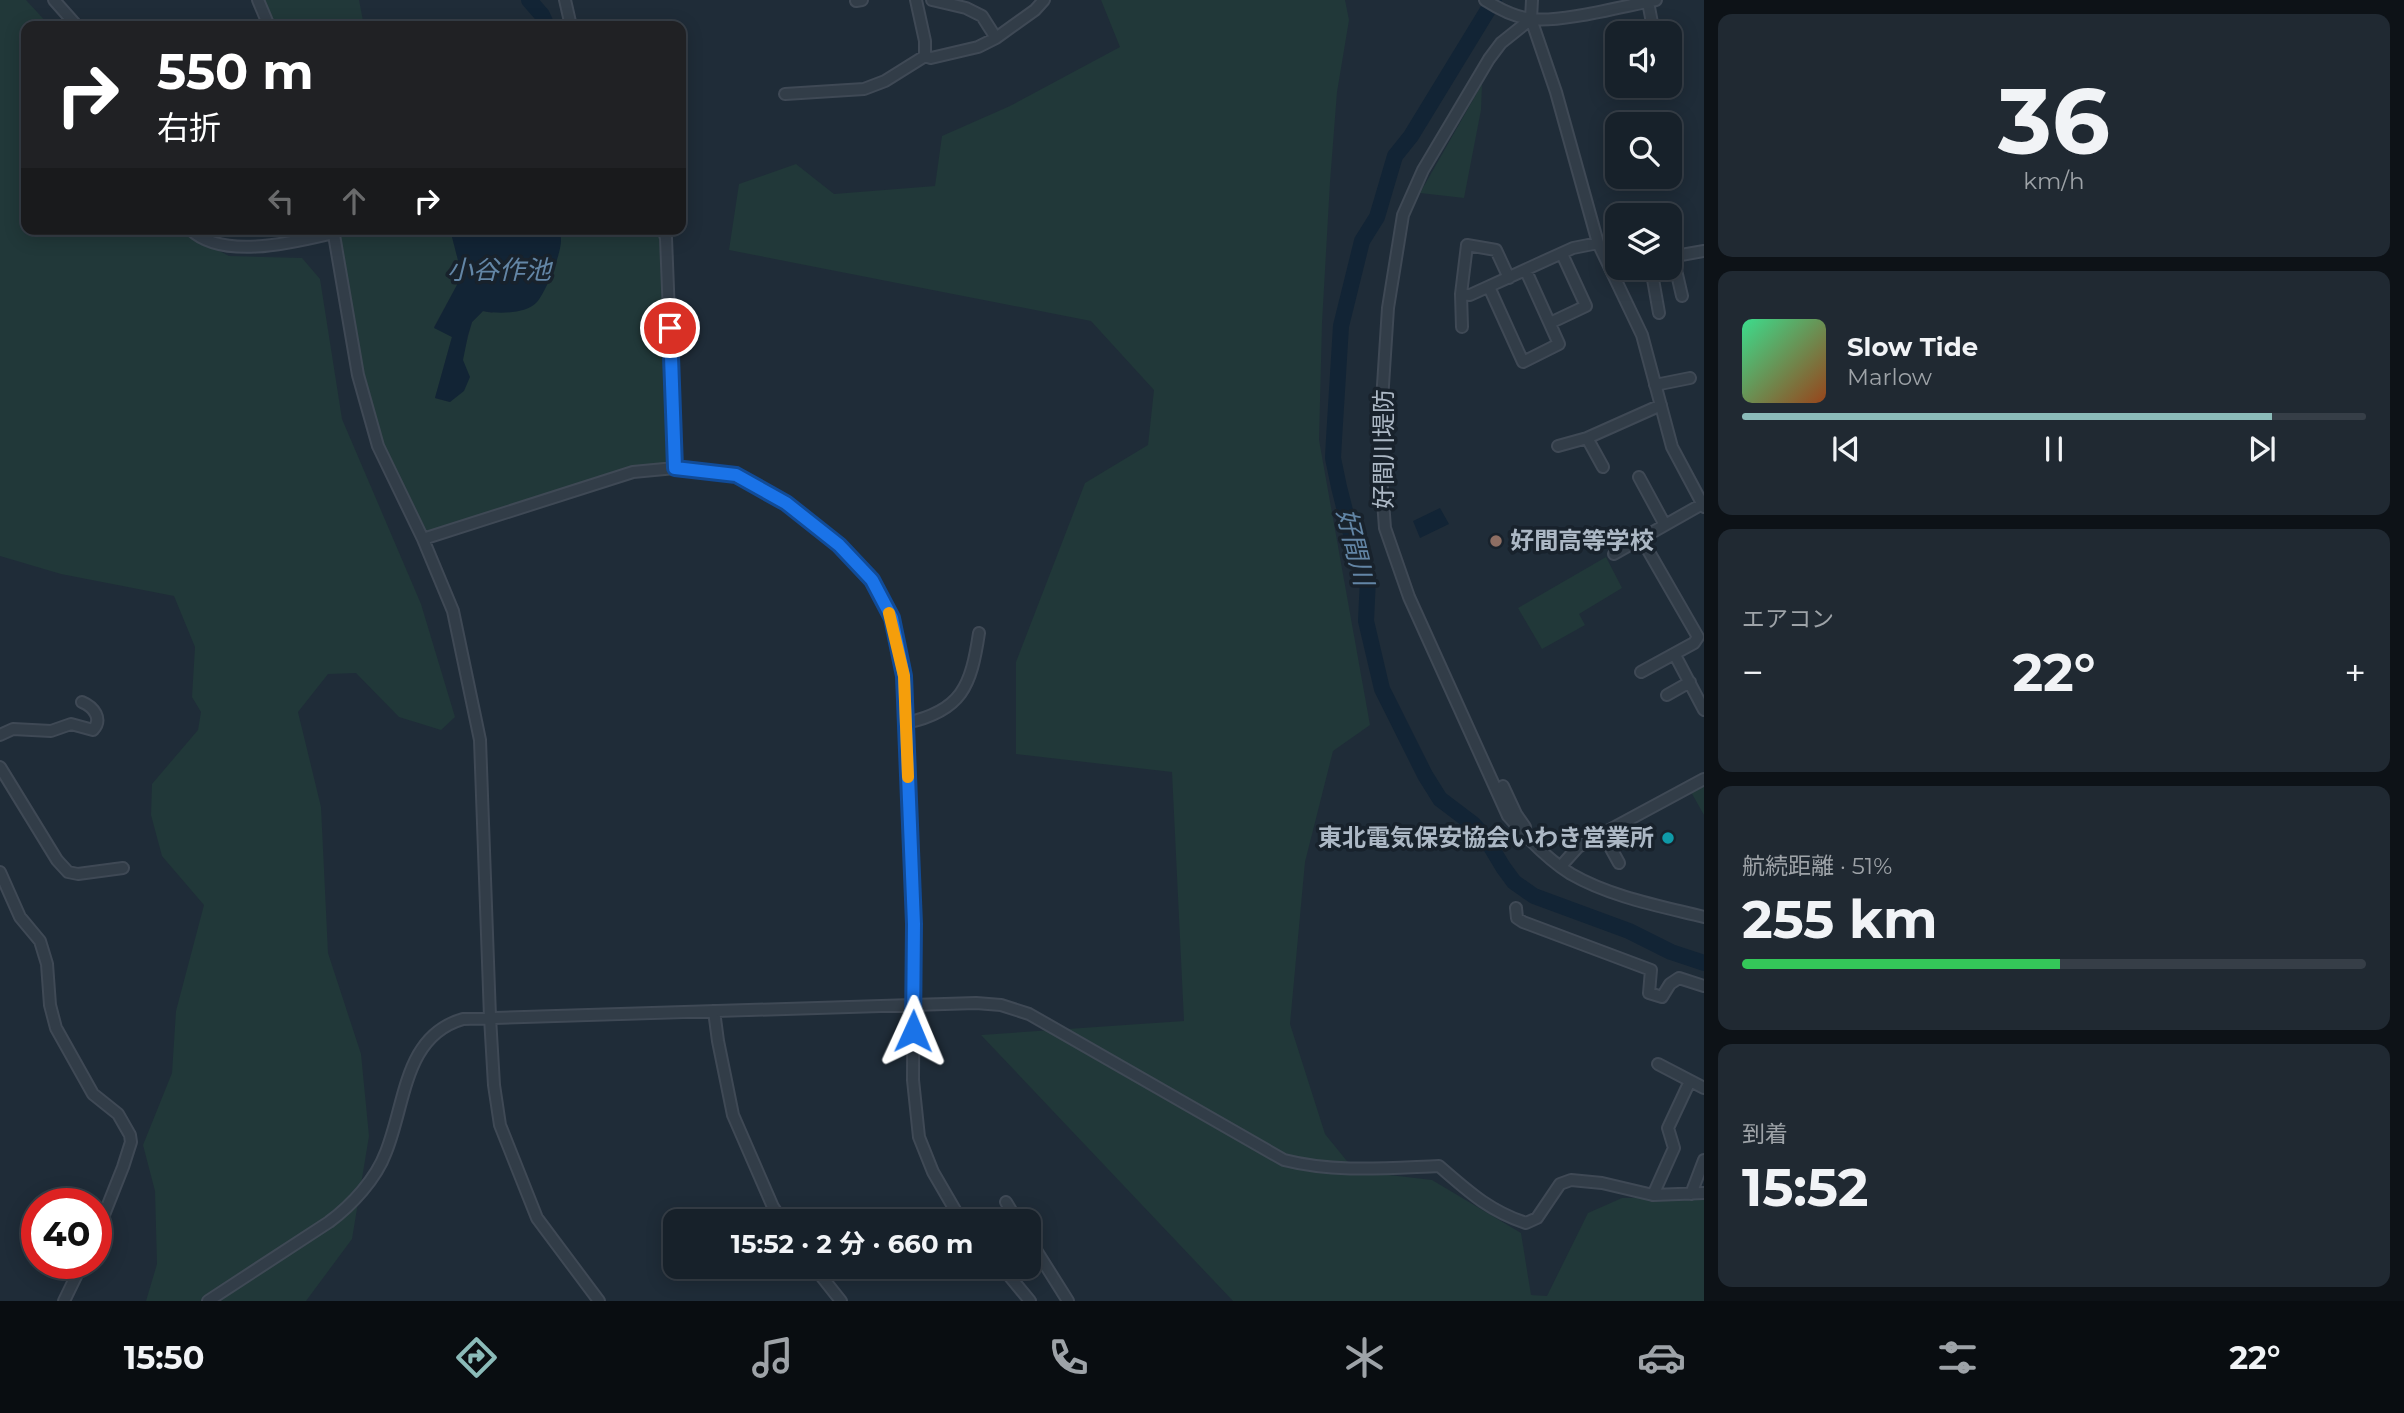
<!DOCTYPE html>
<html lang="ja">
<meta charset="utf-8">
<style>
body{margin:0;font-family:Montserrat,"Noto Sans JP",sans-serif;background:#202932;color:#f1f3f6;height:100vh;display:flex;flex-direction:column;font-size:26px;white-space:nowrap}
*{box-sizing:border-box;margin:0}
p{font-size:23px;color:#9ea3a8}
.icon{flex:none;width:38px;height:38px;fill:none;stroke:currentColor;stroke-width:2;stroke-linecap:round;stroke-linejoin:round}
.map{position:relative;flex:1;overflow:hidden}
.details{display:flex;flex-direction:column;gap:14px;padding:14px;background:#0d1217;width:700px}
.details>*{flex:none}
.hud{position:absolute;left:21px;top:21px;width:665px;height:214px;border-radius:14px;box-shadow:0 4px 18px #0003,0 0 0 2px #363e47;background:#202124;color:#fff;overflow:hidden}
.controls{position:absolute;left:1605px;top:21px;display:grid;gap:14px}
.controls a{display:grid;place-items:center;width:77px;height:77px;border-radius:14px;background:#17212a;box-shadow:0 4px 18px #0003,0 0 0 2px #363e47;font-size:35px}
.speed{position:absolute;left:21px;top:1188px;display:flex;gap:14px;font-size:35px;font-weight:700;text-align:center}
.speed>*{display:grid;place-content:center;width:91px;height:91px;border-radius:50%;background:#17212a;box-shadow:0 4px 18px #0003,0 0 0 2px #363e47;line-height:1}
.speed .limit{border:10px solid #d22;background:#fff;color:#111}
.pin{position:absolute;display:grid;place-items:center;width:60px;height:60px;color:#fff;margin:-30px;border:4px solid #fff;border-radius:50%;box-shadow:0 2px 7px #0007}
.me{position:absolute;width:77px;margin:-38px;rotate:1deg;stroke-linejoin:round;filter:drop-shadow(0 0 5px #0008)}
.turn{display:flex;align-items:center;gap:24px;height:147px;padding:0 21px;font-size:32px}
.turn .icon{width:91px;height:91px;stroke-width:2.5}
.turn b{display:block;font-size:49px;line-height:60px}
.lanes{display:flex;align-items:center;height:66px;padding:0 21px;background:#0003;justify-content:center;gap:35px;direction:ltr}
.lanes .off{opacity:.35}
.big{font-size:52px;font-weight:700;line-height:1.1}
.details .card{flex:1;display:flex;flex-direction:column;justify-content:center;gap:10px;min-width:0;padding:0 24px;border-radius:14px;background:#202932}
.details .dial{align-items:center;gap:0}
.dial b{font-size:91px;line-height:1}
.song{display:flex;align-items:center;gap:21px}
.cover{width:84px;height:84px;border-radius:10px;background:linear-gradient(135deg,hsl(150 70% 55%),hsl(20 70% 35%))}
.played{height:7px;border-radius:4px;background:linear-gradient(90deg,#8bbbb9 85%,#363e47 85%)}
.keys{display:flex;justify-content:space-around;direction:ltr}
.heat{display:flex;justify-content:space-between;align-items:center;font-size:38px;direction:ltr}
.charge{height:10px;border-radius:5px;background:linear-gradient(90deg,#34c759 51%,#363e47 0)}
.trip{position:absolute;left:663px;top:1209px;width:378px;height:70px;border-radius:14px;background:#17212a;box-shadow:0 4px 18px #0003,0 0 0 2px #363e47;font-weight:700;line-height:70px;text-align:center}
.dock{display:flex;height:112px;justify-content:space-around;align-items:center;background:#090d11;color:#9ea3a8}
.dock .icon{width:49px;height:49px}
.dock .current{color:#8bbbb9}
.dock b{font-size:32px;color:#f1f3f6}
main{display:flex;flex:1;min-height:0}
.map>svg:first-child{display:block}
.green{fill:#213839}
.water{fill:#122435}
.lines{fill:none;stroke-linecap:round;stroke-linejoin:round}
.river{stroke:#122435;stroke-width:16}
.minor-casing{stroke:#3f4955;stroke-width:14}
.minor{stroke:#323d48;stroke-width:10}
.route-casing{stroke:#114b97;stroke-width:18}
.route{stroke:#1a73e8;stroke-width:12}
.slow{stroke:#f59e0b;stroke-width:12}
.education-dot{fill:#8d6e63;stroke:#18222c;stroke-width:2.5}
.culture-dot{fill:#0f9aa8;stroke:#18222c;stroke-width:2.5}
.labels{text-anchor:middle;stroke-width:7;stroke-linejoin:round;paint-order:stroke}
.street-label{font-size:24px;fill:#acb8c5;stroke:#18222c}
.poi-label{font-size:24px;font-weight:bold;fill:#acb8c5;stroke:#18222c;text-anchor:start}
.water-label{font-size:26px;font-style:italic;fill:#6386a6;stroke:#18222c}
</style>
<main>
<div class="map">
<svg width="1704" height="1301" viewBox="0 0 1704 1301">
<rect width="100%" height="100%" fill="#1f2c38"/>
<path class="green" d="M0,0H26L50,26H26V229H177L229,256L302,258L320,279L342,419L421,604L455,717L441,730L399,717L356,673L328,674L298,712L321,807L328,953L361,1054L369,1136L352,1239L306,1301H146L157,1264L155,1191L143,1145L172,1073L176,1011L204,905L162,856L151,815L152,784L198,730L201,712L192,697L195,647L174,596L61,574L0,556Z
M258,0H359L364,26H269Z
M1101,0H1345L1349,20L1337,92L1330,182L1322,323L1319,440L1370,725L1333,751L1305,862L1290,1024L1325,1134L1355,1171L1432,1180L1521,1233L1531,1295L1547,1296L1588,1213L1622,1198H1704V1301H1233L981,1035L1184,1021L1172,772L1016,754V662L1085,483L1148,445L1154,390L1091,321L729,250L739,184L796,164L834,194L935,186L942,136L1010,106L1120,47Z
M1482,84L1481,110L1464,198L1420,193Z
M333,229H450L459,264L457,285L434,327L452,337L435,398L450,402L472,322L483,311L492,313L561,238L556,229H663L675,468L633,472L423,539L378,446Z
M1606,557L1622,588L1579,614L1585,625L1542,649L1518,608Z
M1704,785V815L1691,792Z"/>
<path class="water" d="M450,229H556C558,232 561,236 561,239C562,252 546,292 537,302C527,314 498,314 483,311L472,322L468,335L463,360L470,377L464,391L450,402L435,398L452,337L434,328L457,285L459,264Z
M1440,508L1449,524L1420,538L1413,521Z"/>
<g class="lines">
<path class="river" d="M529,0L542,15L547,26
M1494,0L1411,136L1395,156L1377,217L1362,241L1341,326L1334,439L1333,458L1339,487L1353,542L1368,578L1366,621L1382,689L1425,775L1440,799L1473,824L1485,837L1503,867L1514,882L1534,896L1629,931L1671,952L1704,963"/>
<defs>
<path id="minor" d="M54,0L77,26
M258,0L269,26
M565,0L571,26
M932,0L966,8L982,16L996,38
M1485,0C1499,9 1515,17 1531,19C1560,23 1624,6 1656,0
M1532,0L1531,19L1556,92L1598,243L1642,335L1672,447L1704,507
M856,1L862,0
M1648,2L1654,33
M1531,19L1501,43L1489,59L1423,170L1403,215L1388,308L1379,447L1385,528L1409,597L1508,816C1527,838 1547,859 1571,874C1611,897 1660,906 1704,917
M925,56L931,58L978,47L996,38L1035,10L1044,0
M785,94L864,89L885,81L925,56V41L916,0
M190,229C222,261 295,242 333,233
M333,229L358,375L378,446L423,539L453,611L480,740L490,1017L494,1085L500,1125L537,1218L599,1301
M663,229L666,238L675,468
M1670,257L1704,251
M1673,257L1682,296
M1651,268L1659,313
M1489,287L1523,362L1559,344L1526,271
M1461,294L1470,295L1573,248L1598,243
M1550,323L1586,306L1562,254
M1462,327L1461,294L1467,245L1496,250L1509,278
M1655,385L1690,378
M1587,438L1603,467
M1558,446L1587,438L1661,405
M1639,477L1665,525
M423,539L633,472L675,468L736,475L786,504L839,545L872,580L892,618L904,676L914,924L913,1080L919,1137L933,1172L962,1222
M1614,554L1704,503
M1676,657L1704,710
M1641,672L1694,643L1698,637L1641,538
M1667,695L1690,682
M906,723C962,711 971,686 979,633
M0,735L13,729L51,731L71,724L93,730C103,719 94,707 82,702
M0,767L57,860L68,872L78,874L123,868
M1503,786L1516,814L1525,827
M1603,834L1619,863
M1561,866L1578,847L1704,779
M0,872L20,917L40,941L47,964L50,1005L56,1028L93,1094L118,1114L130,1135L131,1142L123,1167L96,1235
M1516,908L1517,918L1523,922L1651,970L1649,993L1662,997L1670,984L1679,978L1704,986
M714,1011L718,1041L733,1115L773,1207L783,1222
M1658,1064L1704,1088
M1691,1194L1704,1160
M1653,1195L1674,1148L1668,1128L1690,1081
M1006,1202L1018,1222
M1029,1239L1068,1301
M814,1267L841,1301
M1002,1267L1030,1301
M64,1301L82,1264
M208,1301L329,1222C352,1205 376,1179 386,1152C406,1102 404,1036 463,1019L976,1003L1001,1005L1029,1014L1284,1160C1335,1173 1387,1168 1439,1166C1468,1191 1489,1211 1526,1223L1537,1218L1560,1184L1571,1180L1602,1183L1653,1195L1704,1193"/>
</defs>
<use href="#minor" class="minor-casing"/>
<use href="#minor" class="minor"/>
</g>
<g class="lines">
<defs>
<path id="route" d="M670,328L675,468L736,475L786,503L839,545L872,580L892,618L904,676L914,924L913,1031"/>
</defs>
<use href="#route" class="route-casing"/>
<use href="#route" class="route"/>
<path class="slow" d="M889,613L904,676L908,777"/>
</g>
<circle class="education-dot" cx="1496" cy="541" r="7"/>
<circle class="culture-dot" cx="1668" cy="838" r="7"/>
<g class="labels">
<g class="street-label">
<text transform="translate(1384 449) rotate(-90)" y="8">好間川堤防</text>
</g>
<g class="poi-label">
<text x="1510" y="549">好間高等学校</text>
<text x="1654" y="846" text-anchor="end">東北電気保安協会いわき営業所</text>
</g>
<g class="water-label">
<text x="499" y="279">小谷作池</text>
<text transform="translate(1355 547) rotate(76)" y="9">好間川</text>
</g>
</g>
</svg>
<div class="controls">
<a><svg class="icon" aria-label="sound" viewBox="0 0 24 24"><path d="M4 9h4l5-4v14l-5-4H4zM17 9q2 3 0 6"/></svg></a>
<a><svg class="icon" aria-label="search" viewBox="0 0 24 24"><circle cx="10" cy="10" r="6"/><path d="M15 15l6 6"/></svg></a>
<a><svg class="icon" aria-label="layers" viewBox="0 0 24 24"><path d="M12 4l9 5-9 5-9-5zM3 14l9 5 9-5"/></svg></a>
</div>
<div class="speed"><div class="limit">40</div></div>
<div class="pin" style="left:670px;top:328px;background:#d93025"><svg class="icon" aria-label="arrive" viewBox="0 0 24 24"><path d="M6 21V4h12l-3 4 3 4H6"/></svg></div>
<svg class="me" style="left:913px;top:1031px" viewBox="-20 -20 40 40"><path d="M0-17L14 15 0 8-14 15z" fill="#1a73e8" stroke="#fff" stroke-width="4"/></svg>
<div class="trip">15:52 · 2 分 · 660 m</div>
<div class="hud">
<div class="turn"><svg class="icon" aria-label="right" viewBox="0 0 24 24"><path d="M7 20v-9h11M14 6l5 5-5 5"/></svg><div><b>550 m</b>右折</div></div>
<div class="lanes"><svg class="icon off" aria-label="left" viewBox="0 0 24 24"><path d="M17 20v-9H6M10 6l-5 5 5 5"/></svg><svg class="icon off" aria-label="ahead" viewBox="0 0 24 24"><path d="M12 20V5M6 11l6-6 6 6"/></svg><svg class="icon" aria-label="right" viewBox="0 0 24 24"><path d="M7 20v-9h11M14 6l5 5-5 5"/></svg></div>
</div>
</div>
<section class="details">
<div class="card dial"><b>36</b><p>km/h</p></div>
<div class="card">
<div class="song"><i class="cover"></i><div><b>Slow Tide</b><p>Marlow</p></div></div>
<div class="played"></div>
<div class="keys"><svg class="icon" aria-label="previous" viewBox="0 0 24 24"><path d="M18 5L8 12l10 7zM5 5v14"/></svg><svg class="icon" aria-label="pause" viewBox="0 0 24 24"><path d="M8 5v14M16 5v14"/></svg><svg class="icon" aria-label="next" viewBox="0 0 24 24"><path d="M6 5l10 7-10 7zM19 5v14"/></svg></div>
</div>
<div class="card"><p>エアコン</p>
<div class="heat"><a>−</a><b class="big">22°</b><a>+</a></div>
</div>
<div class="card"><p>航続距離 · 51%</p><b class="big">255 km</b><div class="charge"></div></div>
<div class="card"><p>到着</p><b class="big">15:52</b></div>
</section>
</main>
<nav class="dock">
<b>15:50</b>
<svg class="icon current" aria-label="directions" viewBox="0 0 24 24"><path d="M12 3l9 9-9 9-9-9zM9 14v-3h6M13 9l2 2-2 2"/></svg>
<svg class="icon" aria-label="music" viewBox="0 0 24 24"><path d="M9 18V5l10-2v13"/><circle cx="6" cy="18" r="3"/><circle cx="16" cy="16" r="3"/></svg>
<svg class="icon" aria-label="phone" viewBox="0 0 24 24"><path d="M5 4h4l2 5-3 2q2 4 5 5l2-3 5 2v4C11 20 4 13 5 4z"/></svg>
<svg class="icon" aria-label="climate" viewBox="0 0 24 24"><path d="M12 3v18M4 7l16 10M4 17L20 7"/></svg>
<svg class="icon" aria-label="car" viewBox="0 0 24 24"><path d="M5 17H2v-5l4-1 3-4h7l3 4 3 1v5h-3M9 17h6M6 11h13"/><circle cx="7" cy="17" r="2"/><circle cx="17" cy="17" r="2"/></svg>
<svg class="icon" aria-label="filters" viewBox="0 0 24 24"><path d="M4 7h16M4 17h16"/><circle cx="9" cy="7" r="2"/><circle cx="15" cy="17" r="2"/></svg>
<b>22°</b>
</nav>
